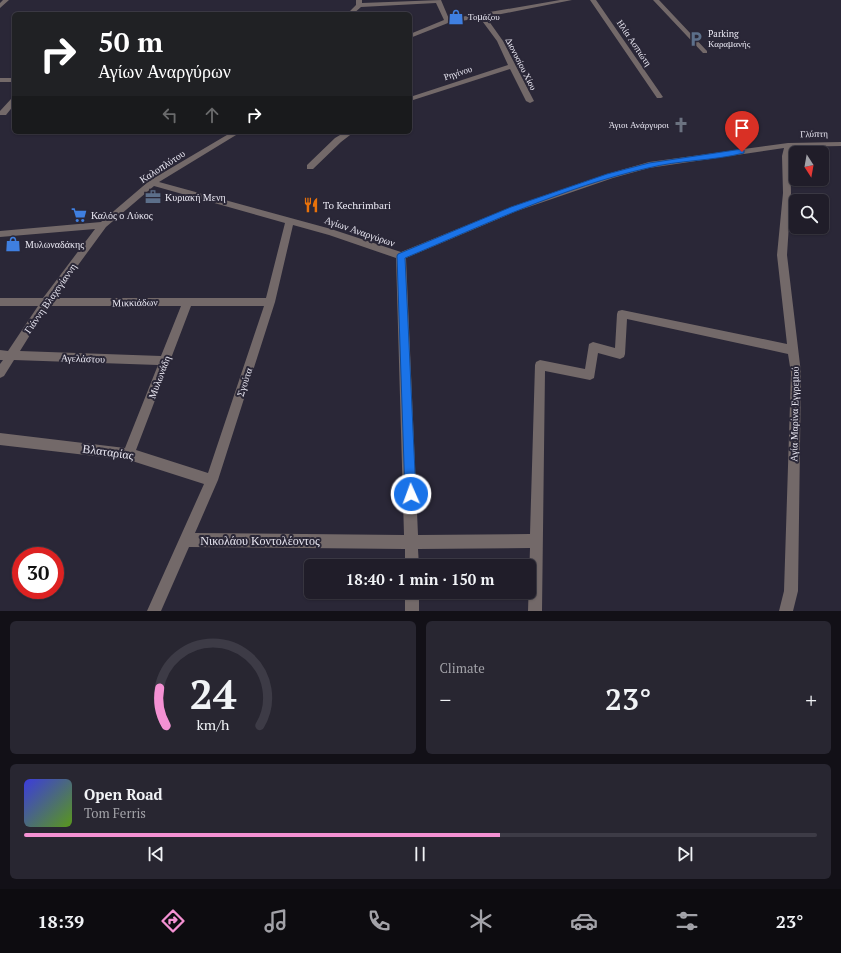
<!DOCTYPE html>
<meta charset="utf-8">
<style>
body{margin:0;font-family:"PT Serif",serif;background:#282631;color:#f1f3f6;height:100vh;display:flex;flex-direction:column;font-size:15px;white-space:nowrap}
*{box-sizing:border-box;margin:0}
p{font-size:13px;color:#a2a2a8}
.icon{flex:none;width:22px;height:22px;fill:none;stroke:currentColor;stroke-width:2;stroke-linecap:round;stroke-linejoin:round}
.map{position:relative;height:611px;overflow:hidden}
.drawer{display:flex;flex-direction:column;gap:10px;padding:10px;background:#121017;flex:1}
.drawer>*{flex:none}
.hud{position:absolute;left:12px;top:12px;width:400px;height:122px;border-radius:6px;box-shadow:0 1px 3px #0004,0 0 0 1px #3d3b46;background:#202124;color:#fff;overflow:hidden}
.needle{width:26px;rotate:169deg}
.buttons{position:absolute;left:789px;top:146px;display:grid;gap:8px}
.buttons a{display:grid;place-items:center;width:40px;height:40px;border-radius:6px;background:#201d29;box-shadow:0 1px 3px #0004,0 0 0 1px #3d3b46;font-size:20px}
.speed{position:absolute;left:12px;top:547px;display:flex;gap:8px;font-size:20px;font-weight:700;text-align:center}
.speed>*{display:grid;place-content:center;width:52px;height:52px;border-radius:50%;background:#201d29;box-shadow:0 1px 3px #0004,0 0 0 1px #3d3b46;line-height:1}
.speed .limit{border:6px solid #d22;background:#fff;color:#111}
.pin{position:absolute;display:grid;place-items:center;width:34px;height:34px;color:#fff;margin:-41px -17px;border-radius:50% 50% 50% 0;rotate:-45deg;box-shadow:0 0 4px #0007}
.pin .icon{rotate:45deg}
.me{position:absolute;width:44px;margin:-22px;rotate:358deg;stroke-linejoin:round;filter:drop-shadow(0 0 3px #0008)}
.turn{display:flex;align-items:center;gap:14px;height:84px;padding:0 20px;font-size:18px}
.turn .icon{width:52px;height:52px;stroke-width:2.5}
.turn b{display:block;font-size:28px;line-height:34px}
.lanes{display:flex;align-items:center;height:38px;padding:0 20px;background:#0003;justify-content:center;gap:20px;direction:ltr}
.lanes .off{opacity:.35}
.big{font-size:30px;font-weight:800;line-height:1.1}
.drawer .card{flex:1;display:flex;flex-direction:column;justify-content:center;gap:6px;min-width:0;padding:0 14px;border-radius:6px;background:#282631}
.drawer .dial{align-items:center;gap:0}
.dial svg{height:104px;overflow:visible;fill:none;stroke:#3d3b46;stroke-width:7;stroke-linecap:round;text-anchor:middle}
.dial text{fill:#f1f3f6;stroke:none}
.song{display:flex;align-items:center;gap:12px}
.cover{width:48px;height:48px;border-radius:6px;background:linear-gradient(135deg,hsl(240 70% 55%),hsl(90 70% 35%))}
.played{height:4px;border-radius:2px;background:linear-gradient(90deg,#f491d3 60%,#3d3b46 60%)}
.keys{display:flex;justify-content:space-around;direction:ltr}
.heat{display:flex;justify-content:space-between;align-items:center;font-size:22px;direction:ltr}
.drawer .tiles{flex:1;display:grid;gap:10px;grid-template-columns:1fr 1fr}
.card:last-child{grid-column:span 2}
.trip{position:absolute;left:304px;top:559px;width:232px;height:40px;border-radius:6px;background:#201d29;box-shadow:0 1px 3px #0004,0 0 0 1px #3d3b46;font-weight:800;line-height:40px;text-align:center}
.tab-bar{display:flex;height:64px;justify-content:space-around;align-items:center;background:#0d0c10;color:#a2a2a8}
.tab-bar .icon{width:28px;height:28px}
.tab-bar .selected{color:#f491d3}
.tab-bar b{font-size:18px;color:#f1f3f6}
.map>svg:first-child{display:block}
.lines{fill:none;stroke-linecap:round;stroke-linejoin:round}
.minor{fill:#736969;fill-rule:evenodd}
.route{fill:#1a73e8;stroke:#114b97}
.labels{text-anchor:middle;stroke-width:4;stroke-linejoin:round;paint-order:stroke}
.far-poi-label{font-size:9px;fill:#e9e7f2;stroke:#2a2737;text-anchor:start}
.far-street-label{font-size:9px;fill:#e9e7f2;stroke:#2a2737}
.street-label{font-size:10px;fill:#e9e7f2;stroke:#2a2737}
.poi-label{font-size:10px;fill:#e9e7f2;stroke:#2a2737;text-anchor:start}
.near-street-label{font-size:12px;fill:#e9e7f2;stroke:#2a2737}
</style>
<div class="map">
<svg width="841" height="611" viewBox="0 0 841 611">
<rect width="100%" height="100%" fill="#2a2737"/>
<g class="lines">
<path class="minor" d="M3,0H9L0,8V3Z
M356,0H362V3L441,0L449,19L560,0H572L486,17L503,41L534,101L530,103L526,101L510,69L410,101V97L508,65L497,41L480,18L448,23L410,38V34L444,20L436,3L361,7L353,14H347L356,5Z
M590,0H596L663,97L661,98H657Z
M653,0H659L707,51V53H703Z
M0,78H14V82H0Z
M11,99H14V105L6,115H0V111Z
M232,132H241L159,182L331,229L401,252L511,207L607,174L649,162L788,143L841,142V146L791,147L790,156L791,193L787,255L801,373L798,591L793,611H779L784,591L791,373L788,354L627,319L625,354L624,357L620,359L598,353L594,378L590,380L545,371L542,611H528L530,548L418,549L419,566H405V549L189,547L161,611H147L204,484L129,460L0,445V433L125,448L158,365L14,360L4,376L0,378V364L3,360H0V350L8,351L38,306H0V298H43L95,229L0,237V231L101,222L149,181ZM784,148L782,156L783,193L777,255L787,344L622,310L618,311L617,314L615,348L593,342L589,344L585,369L540,360L536,362L535,365L530,534L418,535L406,258L517,211L613,178L649,168ZM154,186L285,223L266,298H54L106,227ZM293,225L329,235L396,258L404,535L195,533L218,480L275,302ZM48,306H181L161,356L20,351ZM191,306H264L208,473L136,450Z
M345,132H354L341,142L313,169H307V165L335,138Z
M405,592H419V611H405Z"/>
</g>
<path class="route" d="M742,149L744,150V153C713,161 679,160 648,168C564,187 484,225 405,258L416,494L415,498L411,500L407,498L405,494L397,256L398,254L511,207L607,174L649,163Z"/>
<defs>
<symbol id="shop-bare" viewBox="-9 -9 18 18"><path d="M-5-2.5h2.3a2.7 3.5 0 0 1 5.4 0H5L5.5 6h-11ZM-1.5-2.5h3a1.5 2.3 0 0 0-3 0Z" fill="#3f7fe0" stroke="#2a2737" stroke-width="2.5" paint-order="stroke"/></symbol>
<symbol id="parking-bare" viewBox="-9 -9 18 18"><path d="M-3.5-5.5H1a3.5 3.5 0 0 1 0 7H-1V5.5H-3.5ZM-1-3.4V-.6H.8a1.4 1.4 0 0 0 0-2.8Z" fill="#5c6f8a" stroke="#2a2737" stroke-width="2.5" paint-order="stroke"/></symbol>
<symbol id="church-bare" viewBox="-9 -9 18 18"><path d="M-1.2-6h2.4v3.5h3.3v2.4h-3.3V6h-2.4V-.1h-3.3v-2.4h3.3Z" fill="#6b7280" stroke="#2a2737" stroke-width="2.5" paint-order="stroke"/></symbol>
<symbol id="office-bare" viewBox="-9 -9 18 18"><path d="M-6-3h4V-5.5h4V-3h4V5H-6ZM-1-4.5V-3h2v-1.5ZM-6 0V1H6V0Z" fill="#5c6f8a" stroke="#2a2737" stroke-width="2.5" paint-order="stroke"/></symbol>
<symbol id="restaurant-bare" viewBox="-9 -9 18 18"><path d="M-5-6h1v4h1v-4h1v4h1v-4h1v5L-1.5 .5V6h-2V.5L-5-1ZM5-6V6H3V1.5H1.5Q1.5-4 5-6Z" fill="#e8710a" stroke="#2a2737" stroke-width="2.5" paint-order="stroke"/></symbol>
<symbol id="supermarket-bare" viewBox="-9 -9 18 18"><path d="M-6-5.5h2.5l.6 2H6L4.5 2H-2.5L-4.4-4H-6ZM-1.5 3.2a1.3 1.3 0 1 0 .1 0ZM3 3.2a1.3 1.3 0 1 0 .1 0Z" fill="#3f7fe0" stroke="#2a2737" stroke-width="2.5" paint-order="stroke"/></symbol>
</defs>
<g fill-rule="evenodd">
<use href="#shop-bare" x="445" y="6" width="22" height="22"/>
<use href="#parking-bare" x="685" y="28" width="22" height="22"/>
<use href="#church-bare" x="670" y="114" width="22" height="22"/>
<use href="#office-bare" x="142" y="186" width="22" height="22"/>
<use href="#restaurant-bare" x="300" y="194" width="22" height="22"/>
<use href="#supermarket-bare" x="68" y="204" width="22" height="22"/>
<use href="#shop-bare" x="2" y="233" width="22" height="22"/>
</g>
<g class="labels">
<g class="far-poi-label">
<text x="468" y="20">Τομάζου</text>
<text x="708" y="37">Parking<tspan x="708" dy="10">Καραμανής</tspan></text>
<text x="669" y="128" text-anchor="end">Άγιοι Ανάργυροι</text>
</g>
<g class="far-street-label">
<text transform="translate(634 43) rotate(56)" y="3">Ηλία Ασπιώτη</text>
<text transform="translate(521 64) rotate(63)" y="3">Διονυσίου Χίου</text>
<text transform="translate(458 73) rotate(-18)" y="3">Ρηγίνου</text>
<text transform="translate(814 134) rotate(-1)" y="3">Γλύπτη</text>
</g>
<g class="street-label">
<text transform="translate(162 166) rotate(-33)" y="4">Καλοπλύτου</text>
<text transform="translate(360 231) rotate(19)" y="4">Αγίων Αναργύρων</text>
<text transform="translate(50 298) rotate(-55)" y="4">Γιάννη Βλαχογίαννη</text>
<text transform="translate(135 302) rotate(-1)" y="4">Μικκιάδων</text>
<text transform="translate(83 358) rotate(2)" y="4">Αγελάστου</text>
<text transform="translate(159 377) rotate(-69)" y="4">Μυλωνάδη</text>
<text transform="translate(244 382) rotate(-72)" y="4">Σγούτα</text>
<text transform="translate(794 414) rotate(-89)" y="4">Αγία Μαρίνα Εγγρεμού</text>
</g>
<g class="poi-label">
<text x="165" y="201">Κυριακή Μενη</text>
<text x="323" y="209">To Kechrimbari</text>
<text x="91" y="219">Καλός ο Λύκος</text>
<text x="25" y="248">Μυλωναδάκης</text>
</g>
<g class="near-street-label">
<text transform="translate(108 452) rotate(8)" y="4">Βλαταρίας</text>
<text x="260" y="545">Νικολάου Κοντολέοντος</text>
</g>
</g>
</svg>
<div class="buttons">
<a><svg class="needle" viewBox="-14 -14 28 28"><path d="M0-13l5 13h-10z" fill="#e53935"/><path d="M0 13l5-13h-10z" fill="#a2a2a8"/></svg></a>
<a><svg class="icon" aria-label="search" viewBox="0 0 24 24"><circle cx="10" cy="10" r="6"/><path d="M15 15l6 6"/></svg></a>
</div>
<div class="speed"><div class="limit">30</div></div>
<div class="pin" style="left:742px;top:152px;background:#d93025"><svg class="icon" aria-label="arrive" viewBox="0 0 24 24"><path d="M6 21V4h12l-3 4 3 4H6"/></svg></div>
<svg class="me" style="left:411px;top:494px" viewBox="-20 -20 40 40"><circle r="17" fill="#1a73e8" stroke="#fff" stroke-width="3"/><path d="M0-11L8 9 0 5-8 9z" fill="#fff"/></svg>
<div class="trip">18:40 · 1 min · 150 m</div>
<div class="hud">
<div class="turn"><svg class="icon" aria-label="right" viewBox="0 0 24 24"><path d="M7 20v-9h11M14 6l5 5-5 5"/></svg><div><b>50 m</b>Αγίων Αναργύρων</div></div>
<div class="lanes"><svg class="icon off" aria-label="left" viewBox="0 0 24 24"><path d="M17 20v-9H6M10 6l-5 5 5 5"/></svg><svg class="icon off" aria-label="ahead" viewBox="0 0 24 24"><path d="M12 20V5M6 11l6-6 6 6"/></svg><svg class="icon" aria-label="right" viewBox="0 0 24 24"><path d="M7 20v-9h11M14 6l5 5-5 5"/></svg></div>
</div>
</div>
<section class="drawer">
<div class="tiles">
<div class="card dial"><svg viewBox="0 0 100 80">
<path d="M14 69A42 42 0 1 1 86 69"/>
<path d="M14 69A42 42 0 0 1 9 40" stroke="#f491d3"/>
<text x="50" y="56" font-size="32" font-weight="700">24</text>
<text x="50" y="72" font-size="11">km/h</text>
</svg></div>
<div class="card"><p>Climate</p>
<div class="heat"><a>−</a><b class="big">23°</b><a>+</a></div>
</div>
<div class="card">
<div class="song"><i class="cover"></i><div><b>Open Road</b><p>Tom Ferris</p></div></div>
<div class="played"></div>
<div class="keys"><svg class="icon" aria-label="previous" viewBox="0 0 24 24"><path d="M18 5L8 12l10 7zM5 5v14"/></svg><svg class="icon" aria-label="pause" viewBox="0 0 24 24"><path d="M8 5v14M16 5v14"/></svg><svg class="icon" aria-label="next" viewBox="0 0 24 24"><path d="M6 5l10 7-10 7zM19 5v14"/></svg></div>
</div>
</div>
</section>
<nav class="tab-bar">
<b>18:39</b>
<svg class="icon selected" aria-label="directions" viewBox="0 0 24 24"><path d="M12 3l9 9-9 9-9-9zM9 14v-3h6M13 9l2 2-2 2"/></svg>
<svg class="icon" aria-label="music" viewBox="0 0 24 24"><path d="M9 18V5l10-2v13"/><circle cx="6" cy="18" r="3"/><circle cx="16" cy="16" r="3"/></svg>
<svg class="icon" aria-label="phone" viewBox="0 0 24 24"><path d="M5 4h4l2 5-3 2q2 4 5 5l2-3 5 2v4C11 20 4 13 5 4z"/></svg>
<svg class="icon" aria-label="climate" viewBox="0 0 24 24"><path d="M12 3v18M4 7l16 10M4 17L20 7"/></svg>
<svg class="icon" aria-label="car" viewBox="0 0 24 24"><path d="M5 17H2v-5l4-1 3-4h7l3 4 3 1v5h-3M9 17h6M6 11h13"/><circle cx="7" cy="17" r="2"/><circle cx="17" cy="17" r="2"/></svg>
<svg class="icon" aria-label="filters" viewBox="0 0 24 24"><path d="M4 7h16M4 17h16"/><circle cx="9" cy="7" r="2"/><circle cx="15" cy="17" r="2"/></svg>
<b>23°</b>
</nav>
